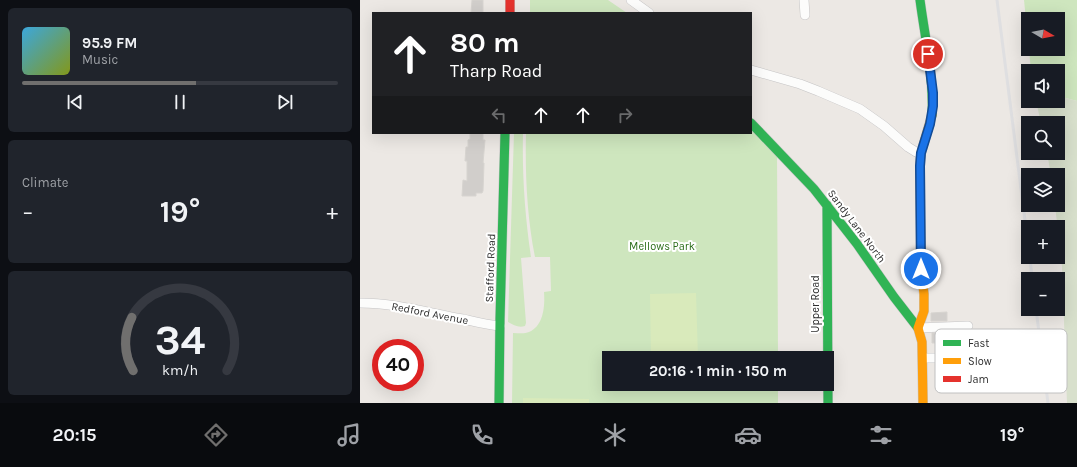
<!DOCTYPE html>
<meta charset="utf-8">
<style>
body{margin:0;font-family:Karla,sans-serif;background:#20242c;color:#f1f3f6;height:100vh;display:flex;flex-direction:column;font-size:15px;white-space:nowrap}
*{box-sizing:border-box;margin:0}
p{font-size:13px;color:#9ea1a6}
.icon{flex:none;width:22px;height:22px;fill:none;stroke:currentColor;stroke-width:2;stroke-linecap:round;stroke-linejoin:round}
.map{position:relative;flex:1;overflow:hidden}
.side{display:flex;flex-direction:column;gap:8px;padding:8px;background:#0d0f14;width:360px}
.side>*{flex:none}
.top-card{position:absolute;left:12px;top:12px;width:380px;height:122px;border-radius:0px;box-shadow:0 4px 16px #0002;background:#202124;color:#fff;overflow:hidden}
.needle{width:26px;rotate:100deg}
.tools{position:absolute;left:661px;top:12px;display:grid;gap:8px}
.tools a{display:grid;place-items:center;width:44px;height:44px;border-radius:0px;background:#171b24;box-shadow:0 4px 16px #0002;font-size:20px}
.speed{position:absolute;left:12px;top:339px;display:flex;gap:8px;font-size:20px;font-weight:700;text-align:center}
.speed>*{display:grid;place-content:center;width:52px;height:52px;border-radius:50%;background:#171b24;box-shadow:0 4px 16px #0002;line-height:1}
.speed .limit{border:6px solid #d22;background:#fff;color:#111}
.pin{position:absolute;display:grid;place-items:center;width:34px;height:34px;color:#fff;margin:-17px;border:2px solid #fff;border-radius:50%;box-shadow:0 1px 4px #0007}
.me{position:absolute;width:44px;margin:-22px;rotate:0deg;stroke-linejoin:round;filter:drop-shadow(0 0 3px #0008)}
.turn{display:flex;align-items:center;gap:14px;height:84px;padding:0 12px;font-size:18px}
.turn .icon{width:52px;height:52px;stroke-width:2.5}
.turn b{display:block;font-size:28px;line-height:34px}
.lanes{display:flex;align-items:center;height:38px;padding:0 12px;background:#0003;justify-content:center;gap:20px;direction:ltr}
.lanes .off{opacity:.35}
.big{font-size:30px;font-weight:700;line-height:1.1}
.side .widget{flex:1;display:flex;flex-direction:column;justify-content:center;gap:6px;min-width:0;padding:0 14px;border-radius:6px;background:#20242c}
.side .dial{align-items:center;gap:0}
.dial svg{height:104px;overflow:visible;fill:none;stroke:#363941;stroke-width:7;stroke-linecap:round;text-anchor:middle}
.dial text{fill:#f1f3f6;stroke:none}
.song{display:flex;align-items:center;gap:12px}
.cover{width:48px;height:48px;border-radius:6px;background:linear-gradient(135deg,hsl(200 70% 55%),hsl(70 70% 35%))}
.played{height:4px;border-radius:2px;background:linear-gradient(90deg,#706f6e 55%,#363941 55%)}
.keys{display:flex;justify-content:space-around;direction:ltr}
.heat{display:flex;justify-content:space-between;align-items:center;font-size:22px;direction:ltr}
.trip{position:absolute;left:242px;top:351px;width:232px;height:40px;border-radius:0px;background:#171b24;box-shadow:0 4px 16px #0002;font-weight:700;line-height:40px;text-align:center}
.dock{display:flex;height:64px;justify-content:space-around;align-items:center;background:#090b0e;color:#9ea1a6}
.dock .icon{width:28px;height:28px}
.dock .on{color:#706f6e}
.dock b{font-size:18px;color:#f1f3f6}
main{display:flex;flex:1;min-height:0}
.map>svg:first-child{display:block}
.green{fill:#cee6be}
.cemetery{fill:#d8e0cc}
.pitch{fill:#d9eabb}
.building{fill:#d1cecb;stroke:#d7d4d0}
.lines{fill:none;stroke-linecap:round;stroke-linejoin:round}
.street-casing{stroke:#c5c4c5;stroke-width:10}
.fast-casing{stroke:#c5c4c5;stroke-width:10}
.slow-casing{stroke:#c5c4c5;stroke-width:10}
.jam-casing{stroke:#c5c4c5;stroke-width:10}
.street{stroke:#fcfcfb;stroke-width:9}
.fast{stroke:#30b455;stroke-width:9}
.slow{stroke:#ff9f0a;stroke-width:9}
.jam{stroke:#e5322d;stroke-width:9}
.rail{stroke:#dfdfe1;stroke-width:3}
.route-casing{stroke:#114b97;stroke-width:10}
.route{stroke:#1a73e8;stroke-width:7}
.labels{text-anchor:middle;stroke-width:4;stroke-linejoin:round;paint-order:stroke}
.street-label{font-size:11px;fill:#2e2e2e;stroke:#fff}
.park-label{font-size:11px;fill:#2c6e1b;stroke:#fff}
.key{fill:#fff;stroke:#c0c0c0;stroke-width:1}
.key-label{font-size:11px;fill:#2e2e2e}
</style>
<main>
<section class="side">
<div class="widget">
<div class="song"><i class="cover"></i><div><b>95.9 FM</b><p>Music</p></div></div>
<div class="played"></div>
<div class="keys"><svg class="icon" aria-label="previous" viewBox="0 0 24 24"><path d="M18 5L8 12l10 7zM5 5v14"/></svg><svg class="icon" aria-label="pause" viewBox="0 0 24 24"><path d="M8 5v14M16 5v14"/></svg><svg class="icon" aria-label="next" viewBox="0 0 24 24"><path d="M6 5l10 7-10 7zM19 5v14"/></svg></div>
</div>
<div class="widget"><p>Climate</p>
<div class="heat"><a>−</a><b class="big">19°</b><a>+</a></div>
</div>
<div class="widget dial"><svg viewBox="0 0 100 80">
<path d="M14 69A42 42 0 1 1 86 69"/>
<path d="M14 69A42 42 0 0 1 13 28" stroke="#706f6e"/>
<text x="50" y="56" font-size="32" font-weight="700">34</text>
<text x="50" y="72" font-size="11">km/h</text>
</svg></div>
</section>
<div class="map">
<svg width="717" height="403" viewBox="0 0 717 403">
<rect width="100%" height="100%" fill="#ece8e4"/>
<path class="green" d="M170,0H248L267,13H170Z
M664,0H717V101L698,96V71H671L669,49H698V19H668V40Z
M391,124L417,150L418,358H249V384H418V403H152L153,333C158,333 165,334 169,332C184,326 185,305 184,292L191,291L190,257H175C167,217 165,174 166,133H391Z
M154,133H163C162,175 165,216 171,257L161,258L166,323L165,326C158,328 154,325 148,322Z"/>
<path class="cemetery" d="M698,96L717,101V403H707L702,267L695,205H698V175H691L687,153H698V123H681L676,101H698Z"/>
<path class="pitch" d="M336,293L338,358H291L290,294Z
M254,353H288V358H254Z
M163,398L229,399V403H163Z"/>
<path class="building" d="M112,0H123V13H111Z
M110,133H123V140H125L123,163H124L123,191L122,193H116V196H102L103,180L107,181V161H105L106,147H108V140L110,139Z
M587,312V321H571V313Z
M572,333H588V343H572Z"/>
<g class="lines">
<defs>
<path id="street" d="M271,0L289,13
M444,0L445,15
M391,70L440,84L458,91L500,109L524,126L548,147L556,152L561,153
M0,303C35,303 69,313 103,319C116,322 127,325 140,326
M558,328L608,326
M563,358H606V382
M606,358L617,346L643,345"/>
<path id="fast" d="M560,0C565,38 574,77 572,115
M391,123L454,189L497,244L534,297L558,328
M467,205L468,403
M139,403L140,319L145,133"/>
<path id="slow" d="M558,328L562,342L563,403
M558,328L564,311V294L561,269L560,166L561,153L572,115"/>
<path id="jam" d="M150,0V13"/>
</defs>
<use href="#street" class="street-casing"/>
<use href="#fast" class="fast-casing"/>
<use href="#slow" class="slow-casing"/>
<use href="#jam" class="jam-casing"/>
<use href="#street" class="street"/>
<use href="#fast" class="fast"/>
<use href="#slow" class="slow"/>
<use href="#jam" class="jam"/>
<path class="rail" d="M637,0L668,244
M670,257L672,279
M676,309L688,403"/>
</g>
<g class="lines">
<defs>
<path id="route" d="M561,269L560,166L561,153L570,124L573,106V93L568,54"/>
</defs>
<use href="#route" class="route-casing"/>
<use href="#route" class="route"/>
</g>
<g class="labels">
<g class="street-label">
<text transform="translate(497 226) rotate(53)" y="4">Sandy Lane North</text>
<text transform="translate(130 268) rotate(-88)" y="4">Stafford Road</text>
<text transform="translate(455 304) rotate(-90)" y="4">Upper Road</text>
<text transform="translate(70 313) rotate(11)" y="4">Redford Avenue</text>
</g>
<g class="park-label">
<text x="302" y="250">Mellows Park</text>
</g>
</g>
<rect x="575" y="329" width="132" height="64" rx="6" class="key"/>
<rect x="583" y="340" width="18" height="6" fill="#30b455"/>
<rect x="583" y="358" width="18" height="6" fill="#ff9f0a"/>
<rect x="583" y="376" width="18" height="6" fill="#e5322d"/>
<g class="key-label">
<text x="608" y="347">Fast</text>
<text x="608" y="365">Slow</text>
<text x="608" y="383">Jam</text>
</g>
</svg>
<div class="tools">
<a><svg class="needle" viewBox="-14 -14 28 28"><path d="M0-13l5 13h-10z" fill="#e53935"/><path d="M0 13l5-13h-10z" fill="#9ea1a6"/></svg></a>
<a><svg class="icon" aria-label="sound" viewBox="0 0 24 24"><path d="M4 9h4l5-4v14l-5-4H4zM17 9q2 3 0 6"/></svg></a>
<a><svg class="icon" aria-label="search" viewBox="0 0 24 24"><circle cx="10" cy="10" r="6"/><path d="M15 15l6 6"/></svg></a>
<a><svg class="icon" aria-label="layers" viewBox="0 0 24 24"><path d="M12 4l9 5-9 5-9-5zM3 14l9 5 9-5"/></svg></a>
<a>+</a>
<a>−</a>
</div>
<div class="speed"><div class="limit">40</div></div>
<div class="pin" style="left:568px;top:54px;background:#d93025"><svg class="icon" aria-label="arrive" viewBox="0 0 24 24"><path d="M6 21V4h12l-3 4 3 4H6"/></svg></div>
<svg class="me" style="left:561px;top:269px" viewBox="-20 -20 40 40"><circle r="17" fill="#1a73e8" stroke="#fff" stroke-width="3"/><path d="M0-11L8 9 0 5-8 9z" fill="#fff"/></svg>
<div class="trip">20:16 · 1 min · 150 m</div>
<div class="top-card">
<div class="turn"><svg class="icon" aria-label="ahead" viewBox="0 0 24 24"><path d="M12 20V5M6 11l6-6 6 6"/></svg><div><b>80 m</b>Tharp Road</div></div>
<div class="lanes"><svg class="icon off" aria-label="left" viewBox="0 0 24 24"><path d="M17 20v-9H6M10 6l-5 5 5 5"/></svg><svg class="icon" aria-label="ahead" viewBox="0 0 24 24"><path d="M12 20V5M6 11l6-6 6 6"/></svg><svg class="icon" aria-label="ahead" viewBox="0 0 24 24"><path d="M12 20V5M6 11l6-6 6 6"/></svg><svg class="icon off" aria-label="right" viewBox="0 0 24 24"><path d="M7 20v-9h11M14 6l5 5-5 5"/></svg></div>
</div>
</div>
</main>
<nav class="dock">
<b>20:15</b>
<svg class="icon on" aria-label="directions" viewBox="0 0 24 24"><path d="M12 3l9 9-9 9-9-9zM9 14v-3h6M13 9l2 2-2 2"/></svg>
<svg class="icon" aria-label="music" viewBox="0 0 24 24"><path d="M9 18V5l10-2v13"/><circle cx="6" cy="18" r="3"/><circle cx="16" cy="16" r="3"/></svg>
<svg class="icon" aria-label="phone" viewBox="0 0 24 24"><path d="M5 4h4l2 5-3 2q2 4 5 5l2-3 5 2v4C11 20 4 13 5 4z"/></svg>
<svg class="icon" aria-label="climate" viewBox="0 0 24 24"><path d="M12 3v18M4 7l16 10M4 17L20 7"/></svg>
<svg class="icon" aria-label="car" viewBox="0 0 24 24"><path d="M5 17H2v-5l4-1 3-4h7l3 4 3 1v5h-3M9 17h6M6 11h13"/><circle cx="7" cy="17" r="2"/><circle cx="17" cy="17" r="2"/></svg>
<svg class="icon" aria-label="filters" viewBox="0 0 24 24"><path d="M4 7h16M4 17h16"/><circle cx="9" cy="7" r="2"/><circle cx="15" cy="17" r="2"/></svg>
<b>19°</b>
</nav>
